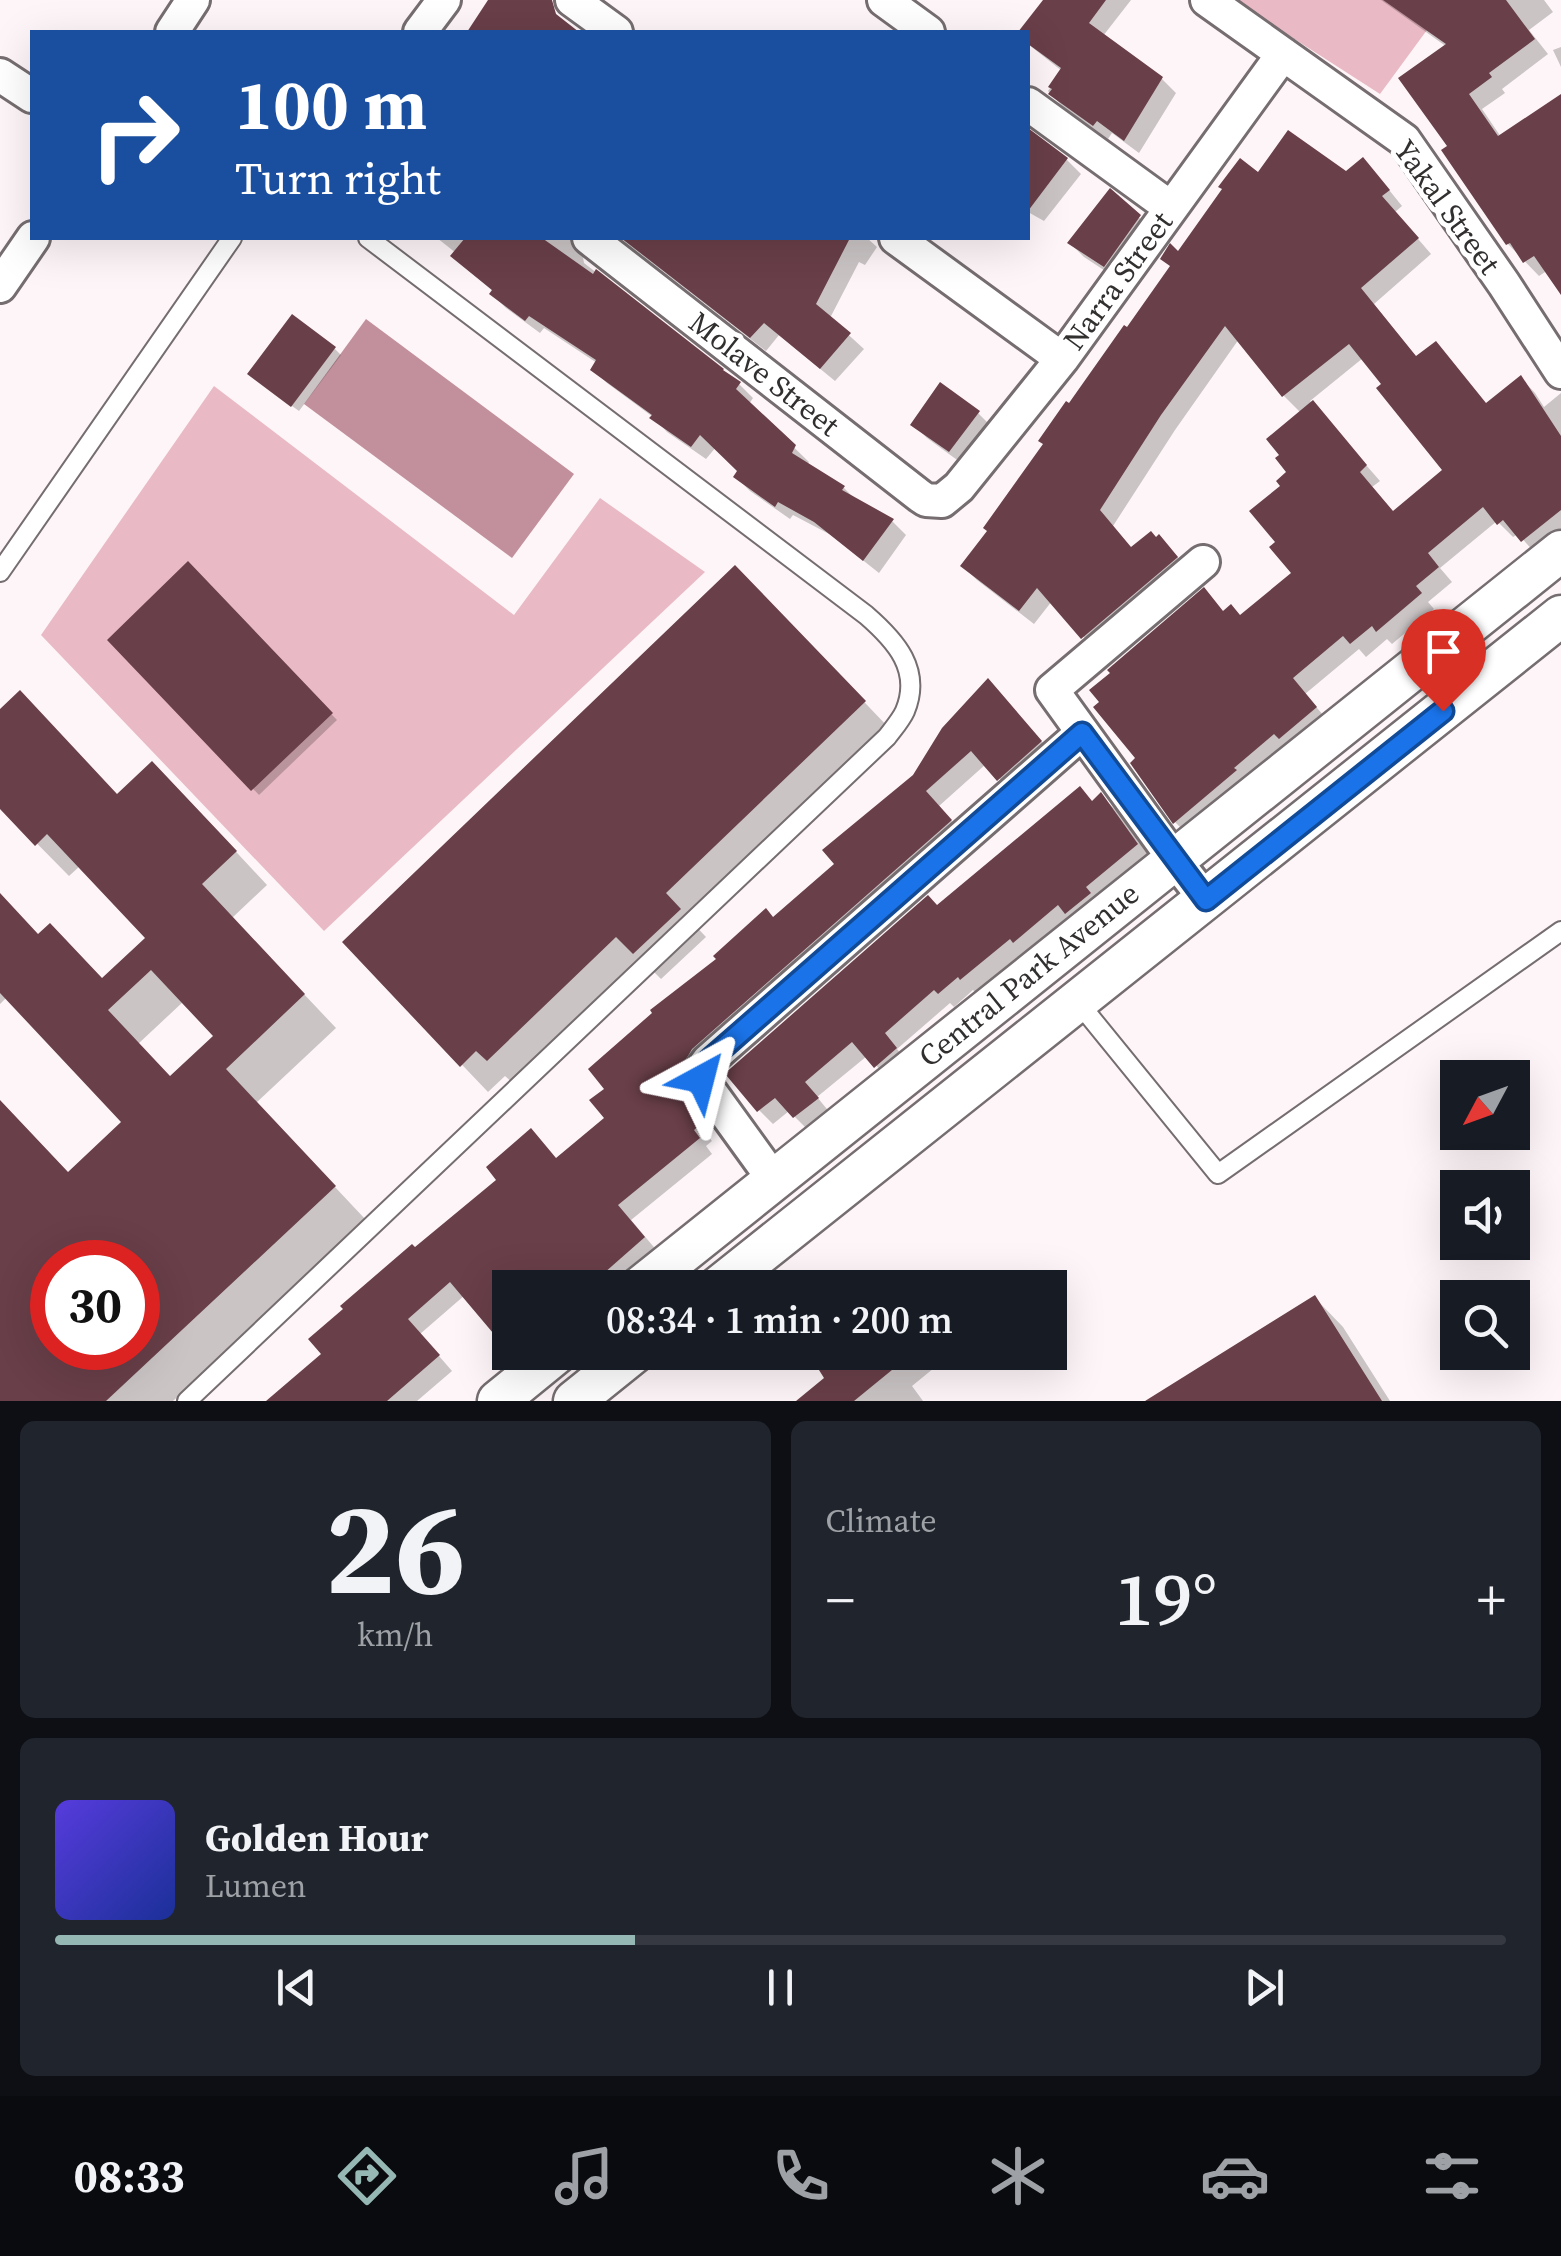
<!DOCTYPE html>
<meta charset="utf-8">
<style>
body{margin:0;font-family:"Source Serif 4",serif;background:#20242c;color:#f1f3f6;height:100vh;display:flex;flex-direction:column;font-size:38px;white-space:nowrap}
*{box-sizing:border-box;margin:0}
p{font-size:32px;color:#9ea1a6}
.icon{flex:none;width:55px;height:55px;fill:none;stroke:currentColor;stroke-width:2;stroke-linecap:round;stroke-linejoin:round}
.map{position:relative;height:1401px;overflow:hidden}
.drawer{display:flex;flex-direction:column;gap:20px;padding:20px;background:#0d0f14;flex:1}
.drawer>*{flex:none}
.hud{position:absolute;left:30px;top:30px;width:1000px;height:210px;border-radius:0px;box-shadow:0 10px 40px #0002;background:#1a4fa0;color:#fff;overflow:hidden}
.needle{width:65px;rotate:229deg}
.tools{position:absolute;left:1440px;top:1060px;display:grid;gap:20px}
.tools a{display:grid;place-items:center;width:90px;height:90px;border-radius:0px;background:#171b24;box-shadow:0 10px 40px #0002;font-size:50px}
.speed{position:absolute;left:30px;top:1240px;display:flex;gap:20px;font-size:50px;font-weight:700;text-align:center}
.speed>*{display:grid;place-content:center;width:130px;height:130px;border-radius:50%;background:#171b24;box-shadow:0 10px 40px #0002;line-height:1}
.speed .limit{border:15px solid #d22;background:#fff;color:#111}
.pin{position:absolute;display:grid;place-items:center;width:85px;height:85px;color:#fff;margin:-102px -42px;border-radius:50% 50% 50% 0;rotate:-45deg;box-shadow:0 0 10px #0007}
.pin .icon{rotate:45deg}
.me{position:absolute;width:110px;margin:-55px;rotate:38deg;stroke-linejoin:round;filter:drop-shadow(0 0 8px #0008)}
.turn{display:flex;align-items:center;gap:35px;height:210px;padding:0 40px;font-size:45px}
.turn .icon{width:130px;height:130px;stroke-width:2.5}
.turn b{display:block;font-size:70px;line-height:85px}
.big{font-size:75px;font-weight:600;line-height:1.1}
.drawer .widget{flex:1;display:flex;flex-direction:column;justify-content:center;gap:15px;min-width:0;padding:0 35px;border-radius:15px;background:#20242c}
.drawer .dial{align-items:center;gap:0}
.dial b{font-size:130px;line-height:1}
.song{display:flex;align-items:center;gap:30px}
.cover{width:120px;height:120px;border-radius:15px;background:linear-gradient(135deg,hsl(250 70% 55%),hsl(230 70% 35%))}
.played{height:10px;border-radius:5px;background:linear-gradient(90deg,#96b8b5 40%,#363941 40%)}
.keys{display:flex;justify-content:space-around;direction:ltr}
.heat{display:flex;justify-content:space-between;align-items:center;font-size:55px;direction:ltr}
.drawer .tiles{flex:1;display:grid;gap:20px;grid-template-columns:1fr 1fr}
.widget:last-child{grid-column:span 2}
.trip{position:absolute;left:492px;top:1270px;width:575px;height:100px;border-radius:0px;background:#171b24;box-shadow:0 10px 40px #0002;font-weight:600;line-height:100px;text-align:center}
.menu{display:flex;height:160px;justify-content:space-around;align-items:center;background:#090b0e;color:#9ea1a6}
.menu .icon{width:70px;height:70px}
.menu .current{color:#96b8b5}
.menu b{font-size:45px;color:#f1f3f6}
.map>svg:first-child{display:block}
.green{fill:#e9bac5}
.water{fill:#c1909c}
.shadow{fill:#0003;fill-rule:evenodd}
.building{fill:#693f49;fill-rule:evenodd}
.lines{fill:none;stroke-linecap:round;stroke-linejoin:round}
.service-casing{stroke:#756d6f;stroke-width:22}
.minor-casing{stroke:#756d6f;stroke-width:38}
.tertiary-casing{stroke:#756d6f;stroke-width:45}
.service{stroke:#fff;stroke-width:18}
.minor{stroke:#fff;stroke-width:32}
.tertiary{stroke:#fff;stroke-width:40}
.route-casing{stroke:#114b97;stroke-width:25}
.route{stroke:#1a73e8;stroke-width:18}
.labels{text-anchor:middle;stroke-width:10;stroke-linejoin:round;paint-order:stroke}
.street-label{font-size:30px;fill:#322f2f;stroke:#fff}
</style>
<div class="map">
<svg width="1561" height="1401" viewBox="0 0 1561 1401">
<rect width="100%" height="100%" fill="#fdf5f7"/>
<path class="green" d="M1234,0H1449L1380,94Z
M214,386L514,615L600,498L705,572L324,931L41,635Z"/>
<path class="water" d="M366,319L574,474L512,558L304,404Z"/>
<path class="shadow" d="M491,0H541L575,32H473L471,31Z
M1046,0H1131L1103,36L1162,79L1176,93L1139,153L1112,133L1108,139L1062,106L1048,91L1062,71L1028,44V32H1021Z
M1381,0H1544L1553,12L1529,30L1548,54L1502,89L1505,93L1482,109L1501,137L1561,111V288L1548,270L1539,276L1508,244L1450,147L1447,47Z
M1561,47V67L1553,50Z
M1028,131L1067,160L1081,174L1044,221L1028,212Z
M1259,175H1377L1402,206L1395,212L1431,254L1374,304L1417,358L1487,405L1521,378L1535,393L1544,407L1561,393V535L1537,555L1518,534L1513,537L1497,521L1440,568L1452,582L1428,602L1434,609L1392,644L1387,639L1366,657L1359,649L1305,694L1330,723L1189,836L1175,822L1225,613L1241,618L1294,573L1279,542L1284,486L1289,472L1301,413L1284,396L1239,339L1175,430L1113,526L1132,549L1173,552L1191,572L1097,652L1052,601L1034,624L977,580L963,566L990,532L1070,406L1128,330L1179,255ZM1363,358L1446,470L1394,513L1372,487L1380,481L1310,401Z
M1110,192L1154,231L1119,280L1084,257L1070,243Z
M437,238H590L582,252L584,263L739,384L753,398L749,404L809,462L807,465L844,488L857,501L892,521L906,535L879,573L831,535L793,515L790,519L750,491L736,477L740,471L716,447L706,459L667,432L653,417L607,383L593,369L597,363L544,328L540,333L506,308L492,294L494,292L468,270L456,253Z
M620,238H867L877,247L865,265L859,262L830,318L864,349L835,381L779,335L766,351Z
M335,349L341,355L299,411L256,380Z
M978,413L992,427L964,465L927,438L913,424Z
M188,565L337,720L259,795L110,640Z
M762,595L890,729L691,921L706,937L661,979L644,962L516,1086L505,1076L488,1092L345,942Z
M1001,696L1055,757L1013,793L986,764L939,806L964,836L694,1094L698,1108L706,1118L699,1125L712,1141L706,1146L712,1154L631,1220L658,1252L617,1288H510L509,1345L465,1295L420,1334L452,1371L417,1401H277L325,1355L415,1250L557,1160L607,1118L774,919L837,864L914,777Z
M0,713L118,796L185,797L267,885L232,918L336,1028L256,1103L366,1220L173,1401H0V1108L69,1175L125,1122L7,997L0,1004V894L39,937L103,981L148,938L80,866L69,876L0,806ZM184,1001L217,1036L171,1079L138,1044ZM52,1262H138V1348H52Z
M1101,796L1115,809L1151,859L1029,955L1025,952L976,993L973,990L954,1007L950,1003L897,1049L909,1064L890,1080L867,1056L817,1097L831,1114L809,1131L789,1111L773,1124L759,1110L937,907L1093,803Z
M871,1273L885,1288H854Z
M1315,1298L1343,1327L1390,1401H1150Z
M815,1352H939L945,1359L912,1386L923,1401H815L828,1378L827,1367Z"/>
<path class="building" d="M488,0H552L556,14L579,32H467Z
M1043,0H1106L1089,23L1163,77L1124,141L1097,121L1093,126L1048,94L1052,89L1048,87L1061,68L1028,44V32H1018Z
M1383,0H1506L1535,39L1489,73L1492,77L1469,94L1498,136L1561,94V295L1534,256L1523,263L1510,243L1506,245L1441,150L1447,146L1398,78L1446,44Z
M1028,128L1068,158L1028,211Z
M1288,130L1346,171L1363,157L1390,190L1382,196L1419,238L1361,288L1416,356L1436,341L1486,403L1521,375L1561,436V510L1521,542L1503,520L1497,525L1483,507L1428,553L1439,567L1416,586L1422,593L1376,632L1372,626L1350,644L1343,636L1293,678L1317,707L1279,739L1274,734L1234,768L1237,770L1173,824L1130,763L1135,758L1093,707L1099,702L1089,690L1110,673L1107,670L1204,587L1223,611L1231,604L1240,615L1291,573L1269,547L1275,542L1249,511L1280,486L1276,481L1286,472L1275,458L1279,455L1266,439L1313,400L1367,465L1360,472L1393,511L1442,470L1376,388L1381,384L1349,344L1282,397L1225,326L1161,415L1100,510L1131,547L1151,531L1156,537L1159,534L1178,557L1081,639L1037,588L1019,611L960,566L987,531L983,528L1043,444L1038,441L1066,401L1069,403L1124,325L1127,327L1170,266L1160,259L1170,243L1178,251L1222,189L1218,187L1240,158L1258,172Z
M1110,188L1141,215L1104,267L1067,243Z
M465,238H542L593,274L596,269L724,369L723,370L741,382L736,389L796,445L792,453L845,486L842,490L894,519L863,561L814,522L778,502L775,507L733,477L737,471L700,435L691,447L649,418L652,415L590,370L596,360L529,316L525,321L489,294L492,290L450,256Z
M621,238H850L816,304L851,333L820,369L764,323L750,338Z
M292,314L336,347L291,407L247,374Z
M940,382L980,411L949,452L910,425Z
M188,561L333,713L251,791L107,640Z
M735,565L866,701L666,893L681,909L633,954L616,937L487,1061L476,1051L460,1067L342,942Z
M988,678L1042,741L997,781L971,751L926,791L952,820L692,1049L682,1066L681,1078L685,1091L694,1103L687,1109L700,1125L694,1130L700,1138L618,1205L645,1237L587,1288H510V1319L493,1333L450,1282L408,1319L440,1355L387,1401H266L321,1354L308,1339L343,1309L340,1306L412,1244L415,1247L496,1180L486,1167L531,1128L556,1158L604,1118L589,1100L604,1089L588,1069L652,1013L650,1010L716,959L713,956L766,908L773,917L834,864L822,850L913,775L942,728Z
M20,690L117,794L152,761L237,851L202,884L305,994L226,1069L336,1186L106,1401H0V1100L68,1172L121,1122L0,993V893L38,934L50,923L102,978L145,938L47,834L35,846L0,809V709ZM151,970L213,1036L170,1076L108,1010ZM52,1262H138V1348H52Z
M1080,786L1092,801L1101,792L1138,844L1086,887L1091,893L1065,914L1058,905L1013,943L1010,939L960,980L958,977L938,994L934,990L885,1033L897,1048L874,1068L852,1042L805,1082L819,1098L793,1118L775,1098L757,1112L726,1075L724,1077L723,1075L928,895L937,905Z
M1315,1295L1382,1401H1145Z
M812,1352H914L854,1401H796L824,1378L819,1370L823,1367Z"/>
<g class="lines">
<defs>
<path id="service" d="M0,572L232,238
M1078,1002L1218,1174L1561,931
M187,1401L887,737C893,729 901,720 905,711C922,670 896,641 866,615L368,238"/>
<path id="minor" d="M572,0L616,32
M884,0L928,32
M1207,0L1404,140L1504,284L1561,372
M172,32L193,0
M420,32L444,0
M0,75L32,96
M1028,104L1171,208
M589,238L920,496L926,500L942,501L959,487L1062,359L1283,54
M896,238L1062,359
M0,286L33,238
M1203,562L1052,690L1174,859L1206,900
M774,1180L701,1079L702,1069L708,1061L1082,733"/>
<path id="tertiary" d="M639,1288L1561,551
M717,1288L1561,616
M498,1401L558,1352
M574,1401L635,1352"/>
</defs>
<use href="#service" class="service-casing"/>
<use href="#minor" class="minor-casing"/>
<use href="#tertiary" class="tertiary-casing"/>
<use href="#service" class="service"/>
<use href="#minor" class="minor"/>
<use href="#tertiary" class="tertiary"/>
</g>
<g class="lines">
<defs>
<path id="route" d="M701,1079L702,1069L708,1061L1082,733L1206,900L1443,711"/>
</defs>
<use href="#route" class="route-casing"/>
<use href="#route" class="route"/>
</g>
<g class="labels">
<g class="street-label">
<text transform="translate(1447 207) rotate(54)" y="10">Yakal Street</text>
<text transform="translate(1118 281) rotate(-54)" y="10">Narra Street</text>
<text transform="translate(764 374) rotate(38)" y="10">Molave Street</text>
<text transform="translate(1029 975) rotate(-39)" y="10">Central Park Avenue</text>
</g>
</g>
</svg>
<div class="tools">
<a><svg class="needle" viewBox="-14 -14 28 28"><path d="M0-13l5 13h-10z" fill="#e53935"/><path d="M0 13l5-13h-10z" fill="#9ea1a6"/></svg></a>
<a><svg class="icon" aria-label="sound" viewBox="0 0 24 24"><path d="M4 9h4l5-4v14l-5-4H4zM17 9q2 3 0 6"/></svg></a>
<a><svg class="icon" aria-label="search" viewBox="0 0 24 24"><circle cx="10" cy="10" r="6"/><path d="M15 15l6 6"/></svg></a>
</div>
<div class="speed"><div class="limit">30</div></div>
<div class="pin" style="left:1443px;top:711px;background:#d93025"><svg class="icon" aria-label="arrive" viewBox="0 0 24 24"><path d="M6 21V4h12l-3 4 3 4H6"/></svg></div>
<svg class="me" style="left:701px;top:1079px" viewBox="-20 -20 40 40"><path d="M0-17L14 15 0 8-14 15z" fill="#1a73e8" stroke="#fff" stroke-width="4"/></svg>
<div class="trip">08:34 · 1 min · 200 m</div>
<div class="hud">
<div class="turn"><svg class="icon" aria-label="right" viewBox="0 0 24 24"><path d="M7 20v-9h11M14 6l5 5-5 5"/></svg><div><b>100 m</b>Turn right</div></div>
</div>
</div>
<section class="drawer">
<div class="tiles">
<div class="widget dial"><b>26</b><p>km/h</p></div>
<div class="widget"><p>Climate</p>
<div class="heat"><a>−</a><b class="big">19°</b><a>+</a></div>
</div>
<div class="widget">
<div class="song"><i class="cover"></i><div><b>Golden Hour</b><p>Lumen</p></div></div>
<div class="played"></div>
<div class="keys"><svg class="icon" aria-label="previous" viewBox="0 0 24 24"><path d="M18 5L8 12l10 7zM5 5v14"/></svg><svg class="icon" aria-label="pause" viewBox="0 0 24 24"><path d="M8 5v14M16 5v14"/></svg><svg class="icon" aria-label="next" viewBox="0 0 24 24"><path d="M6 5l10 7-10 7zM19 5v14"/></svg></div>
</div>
</div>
</section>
<nav class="menu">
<b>08:33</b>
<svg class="icon current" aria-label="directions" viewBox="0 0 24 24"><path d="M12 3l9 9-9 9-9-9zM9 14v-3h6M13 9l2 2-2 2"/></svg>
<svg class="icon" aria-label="music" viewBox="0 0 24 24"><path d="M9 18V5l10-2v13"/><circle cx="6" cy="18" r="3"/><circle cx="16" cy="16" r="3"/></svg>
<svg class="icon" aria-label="phone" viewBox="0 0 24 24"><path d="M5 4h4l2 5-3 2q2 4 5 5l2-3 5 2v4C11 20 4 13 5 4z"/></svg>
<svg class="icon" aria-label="climate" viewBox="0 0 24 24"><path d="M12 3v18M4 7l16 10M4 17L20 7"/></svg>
<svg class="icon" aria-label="car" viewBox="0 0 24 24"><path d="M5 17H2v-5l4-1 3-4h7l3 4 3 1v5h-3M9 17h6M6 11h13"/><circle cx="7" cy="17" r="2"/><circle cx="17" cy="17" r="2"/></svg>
<svg class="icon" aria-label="filters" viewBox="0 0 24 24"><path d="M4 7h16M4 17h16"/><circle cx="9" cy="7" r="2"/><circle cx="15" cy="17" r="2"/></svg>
</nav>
